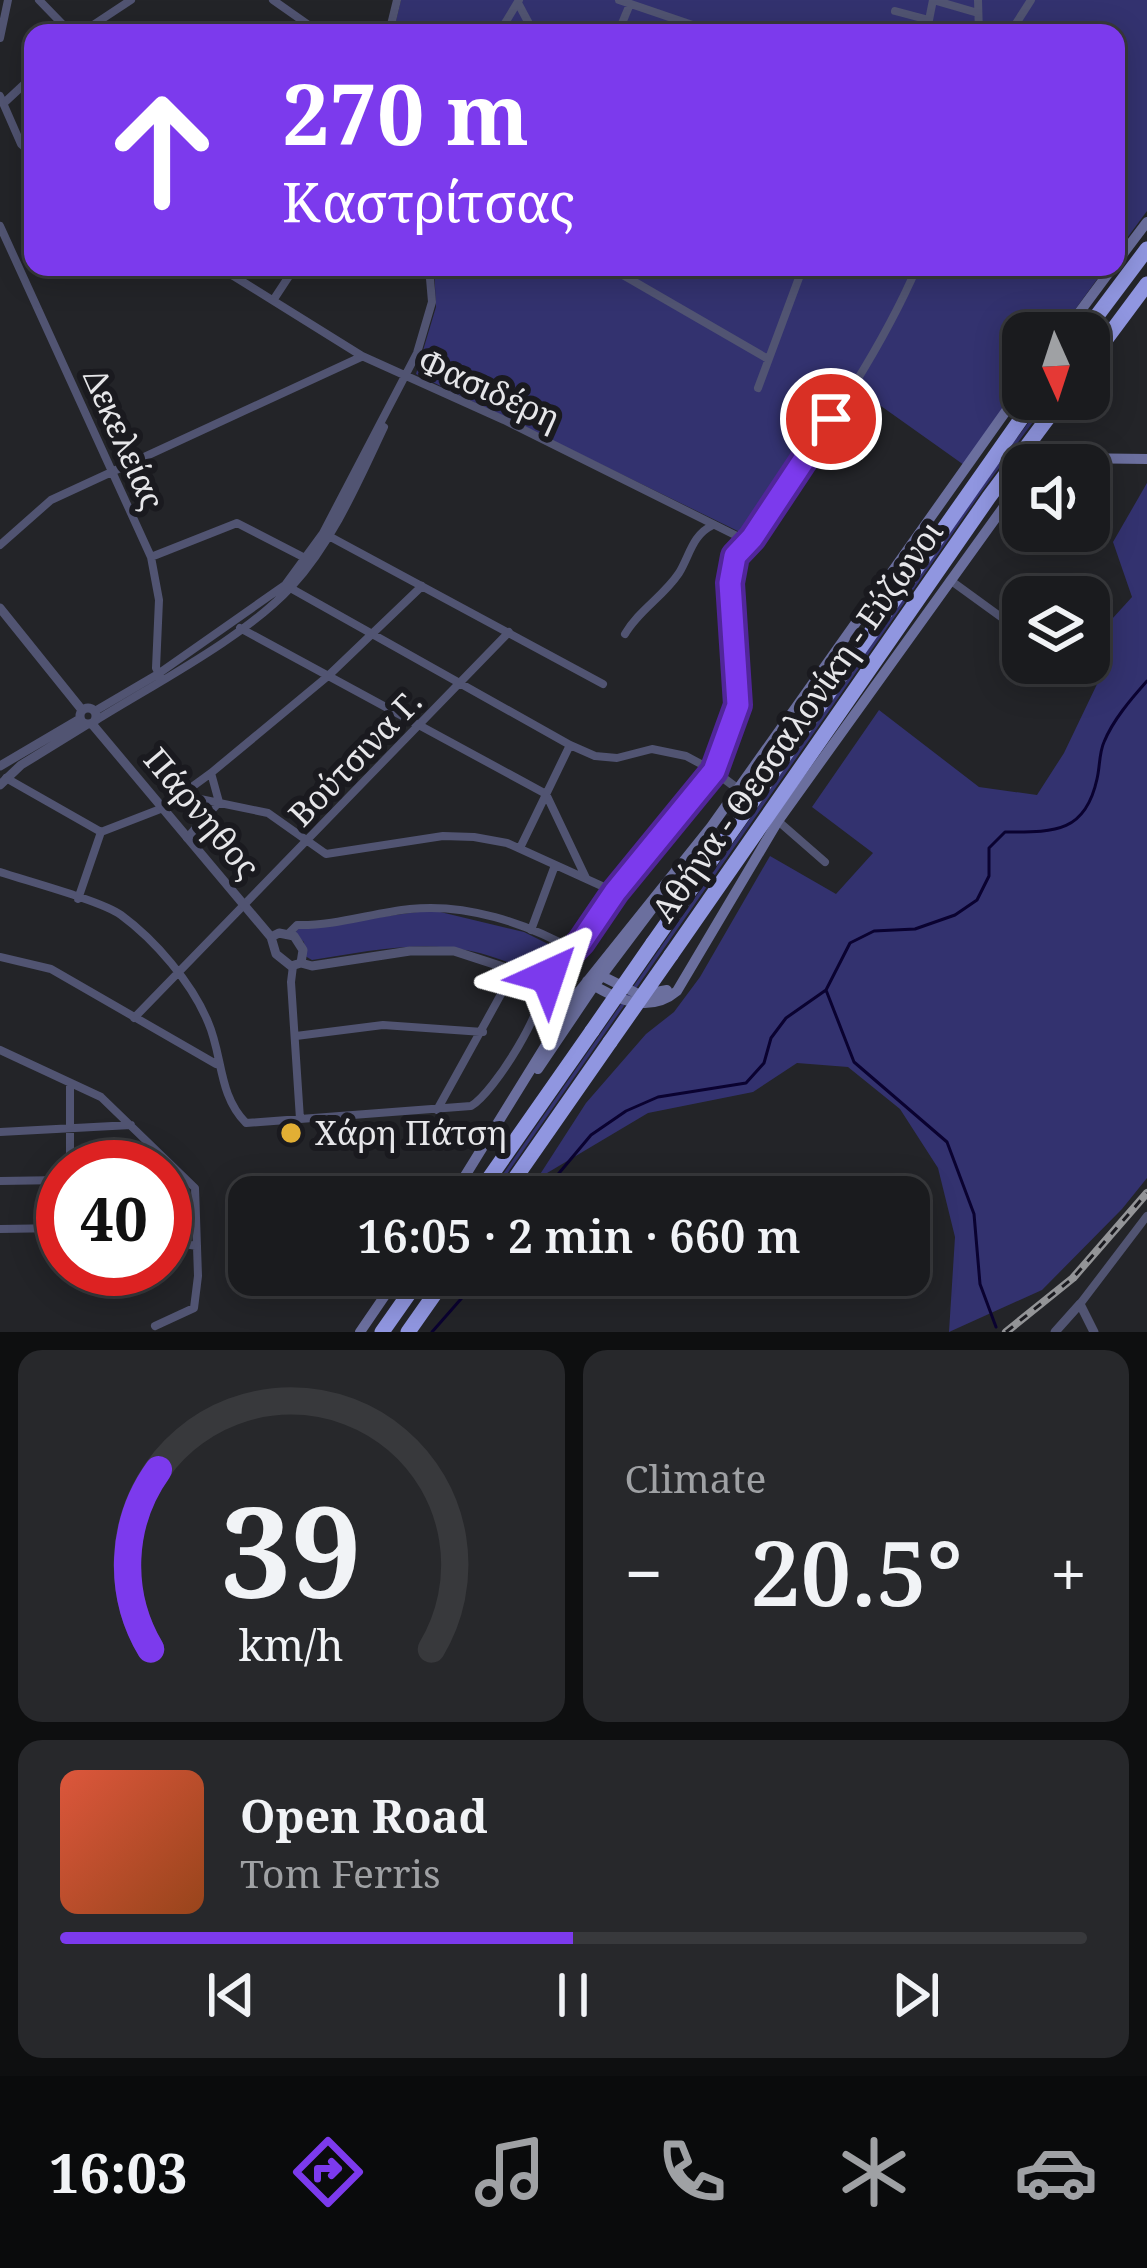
<!DOCTYPE html>
<meta charset="utf-8">
<style>
body{margin:0;font-family:"Noto Serif",serif;background:#27282b;color:#f1f3f6;height:100vh;display:flex;flex-direction:column;font-size:45px;white-space:nowrap}
*{box-sizing:border-box;margin:0}
p{font-size:39px;color:#9fa1a4}
.icon{flex:none;width:66px;height:66px;fill:none;stroke:currentColor;stroke-width:2;stroke-linecap:round;stroke-linejoin:round}
.map{position:relative;height:1332px;overflow:hidden}
.drawer{display:flex;flex-direction:column;gap:18px;padding:18px;background:#0e0f10;flex:1}
.drawer>*{flex:none}
.hud{position:absolute;left:24px;top:24px;width:1101px;height:252px;border-radius:24px;box-shadow:0 6px 30px #0003,0 0 0 3px #38393c;background:#7c3aed;color:#fff;overflow:hidden}
.needle{width:78px;rotate:177deg}
.fabs{position:absolute;left:1002px;top:312px;display:grid;gap:24px}
.fabs a{display:grid;place-items:center;width:108px;height:108px;border-radius:24px;background:#1a1b1e;box-shadow:0 6px 30px #0003,0 0 0 3px #38393c;font-size:60px}
.speed{position:absolute;left:36px;top:1140px;display:flex;gap:24px;font-size:60px;font-weight:700;text-align:center}
.speed>*{display:grid;place-content:center;width:156px;height:156px;border-radius:50%;background:#1a1b1e;box-shadow:0 6px 30px #0003,0 0 0 3px #38393c;line-height:1}
.speed .limit{border:18px solid #d22;background:#fff;color:#111}
.pin{position:absolute;display:grid;place-items:center;width:102px;height:102px;color:#fff;margin:-51px;border:6px solid #fff;border-radius:50%;box-shadow:0 3px 12px #0007}
.me{position:absolute;width:132px;margin:-66px;rotate:42deg;stroke-linejoin:round;filter:drop-shadow(0 0 9px #0008)}
.turn{display:flex;align-items:center;gap:42px;height:252px;padding:0 60px;font-size:54px}
.turn .icon{width:156px;height:156px;stroke-width:2.5}
.turn b{display:block;font-size:84px;line-height:102px}
.big{font-size:90px;font-weight:600;line-height:1.1}
.drawer .widget{flex:1;display:flex;flex-direction:column;justify-content:center;gap:18px;min-width:0;padding:0 42px;border-radius:24px;background:#27282b}
.drawer .dial{align-items:center;gap:0}
.dial svg{height:312px;overflow:visible;fill:none;stroke:#38393c;stroke-width:7;stroke-linecap:round;text-anchor:middle}
.dial text{fill:#f1f3f6;stroke:none}
.song{display:flex;align-items:center;gap:36px}
.cover{width:144px;height:144px;border-radius:18px;background:linear-gradient(135deg,hsl(10 70% 55%),hsl(20 70% 35%))}
.played{height:12px;border-radius:6px;background:linear-gradient(90deg,#7c3aed 50%,#38393c 50%)}
.keys{display:flex;justify-content:space-around;direction:ltr}
.heat{display:flex;justify-content:space-between;align-items:center;font-size:66px;direction:ltr}
.drawer .tiles{flex:1;display:grid;gap:18px;grid-template-columns:1fr 1fr}
.widget:last-child{grid-column:span 2}
.trip{position:absolute;left:228px;top:1176px;width:702px;height:120px;border-radius:24px;background:#1a1b1e;box-shadow:0 6px 30px #0003,0 0 0 3px #38393c;font-weight:600;line-height:120px;text-align:center}
.menu{display:flex;height:192px;justify-content:space-around;align-items:center;background:#0a0b0c;color:#9fa1a4}
.menu .icon{width:84px;height:84px}
.menu .selected{color:#7c3aed}
.menu b{font-size:54px;color:#f1f3f6}
.map>svg:first-child{display:block}
.green{fill:#33326f}
.lines{fill:none;stroke-linecap:round;stroke-linejoin:round}
.stream{stroke:#0a0230;stroke-width:3}
.minor{stroke:#515472;stroke-width:8}
.tertiary{stroke:#515472;stroke-width:9}
.secondary{stroke:#6b6f9e;stroke-width:10}
.motorway{stroke:#9096e0;stroke-width:15}
.rail-casing{stroke:#939497;stroke-width:8}
.rail{stroke:#1a1a1f;stroke-width:3;stroke-dasharray:9;stroke-linecap:butt}
.motorway-bridge{stroke:#9096e0;stroke-width:15}
.route-casing{stroke:#51269a;stroke-width:30}
.route{stroke:#7c3aed;stroke-width:21}
.poi-dot{fill:#e2af34;stroke:#1a1a1f;stroke-width:4.5}
.labels{text-anchor:middle;stroke-width:12;stroke-linejoin:round;paint-order:stroke}
.street-label{font-size:33px;fill:#e6e6e9;stroke:#1a1a1f}
.poi-label{font-size:33px;fill:#e6e6e9;stroke:#1a1a1f;text-anchor:start}
</style>
<div class="map">
<svg width="1147" height="1332" viewBox="0 0 1147 1332">
<rect width="100%" height="100%" fill="#232428"/>
<path class="green" d="M401,0H1147V211L1116,253V33H393Z
M434,267H1106L1058,333H1023V382L964,465L850,384L748,536L416,374L436,307Z
M1046,399H1050L982,491L491,1197H487L979,489Z
M1147,483V1178L1122,1209L1042,1290L949,1332L955,1237L938,1168L900,1109L848,1067L797,1063L753,1092L648,1113L537,1179L586,1103L646,1034L674,1012L700,977L770,856L836,894L873,853L812,807L879,710L979,787L1037,795L1064,753L1099,680L1092,641L1132,597L1113,542Z
M432,910L524,932L562,951L542,975C519,967 495,956 471,951C418,940 364,952 312,960L305,956L304,942L294,934L299,928Z"/>
<g class="lines">
<path class="stream" d="M826,990L854,1062L947,1142L974,1214L980,1284L996,1327
M539,1197L591,1135L626,1111L658,1097L746,1083L764,1063L771,1038L786,1018L826,990L850,943L874,931L915,929L955,915L977,900L989,876V848L1005,832C1053,832 1085,834 1097,779C1100,767 1099,753 1104,742C1113,720 1131,699 1147,681
M432,1332L482,1275"/>
<path class="minor" d="M39,0L71,33
M273,0L320,33
M619,0L716,33
M933,0L978,13
M978,0L979,33
M518,3L534,33
M895,11L929,20L933,0
M81,33L131,0
M389,33L397,0
M499,33L519,0
M618,33L630,4
M1010,33L1031,0
M0,38L8,0
M0,96L21,144L33,155
M4,103L33,76
M0,226L151,557L159,600L156,668L162,680
M219,267L362,356L504,420L747,541
M609,267L768,359
M274,299L295,267
M758,388L803,267
M325,534L603,684
M0,545L51,500L361,357
M151,557L237,523L305,558
M950,580L1023,633
M285,585L570,745L595,756L617,758L652,749L686,756L714,771C722,749 736,724 738,700C743,652 710,572 752,538C811,450 875,364 917,267
M240,628L546,794L586,878
M625,634C639,610 663,597 679,573C690,555 692,535 713,525
M1064,663L1081,675
M95,711L158,674L285,585L323,533L417,353L432,302L429,267
M95,721C156,683 244,638 292,586C333,541 358,482 384,427
M6,778L101,832
M181,795L268,813L326,854L443,836L474,837L507,843L615,892
M778,821L825,862
M101,832L163,808L211,773L328,676L422,586
M187,838L219,802L211,773
M520,848L570,745
M0,872C27,881 102,901 121,915C155,940 192,983 208,1022C223,1056 218,1095 246,1123L471,1106C494,1093 549,1004 543,980
M78,899L101,832
M531,930L554,868
M288,934L297,925C335,926 372,913 410,909C466,903 526,923 574,950
M0,957L51,969L216,1064
M293,966L291,982L300,1119
M134,1018L509,632
M296,1036L383,1025L483,1032
M0,1050L101,1097L195,1188L198,1276L194,1308L155,1326
M70,1084V1167
M437,1110L515,969
M0,1132L131,1125
M0,1181L63,1180
M0,1229L63,1228
M165,1241L197,1246
M1080,1304L1147,1216"/>
<path class="tertiary" d="M0,608L82,710
M80 716a8 8 0 1 1 16 0a8 8 0 1 1-16 0Z
M92,724L271,937L276,954L291,966L301,963L303,950L294,936L279,933L271,937
M0,766L80,719
M0,785L21,765L86,725
M301,963L312,966L410,951H454L543,980L574,950L615,892L714,771L738,789
M1055,1332L1080,1304L1094,1332"/>
<path class="secondary" d="M1116,263L1147,222
M1064,333L1113,267
M1045,465L1070,458L1147,459
M596,973L640,995L667,990
M587,981C614,999 649,1015 677,991L778,821L1023,480
M538,1069L594,986L667,889
M452,1197L578,993L711,827L1023,387
M360,1332L399,1275"/>
<path class="motorway" d="M1084,333L1147,249
M1089,362L1147,284
M653,943L1035,399
M671,955L989,497L1062,399
M476,1197L592,1031
M502,1197L610,1042
M382,1332L422,1275
M408,1332L448,1275"/>
<defs>
<path id="rail" d="M1006,1332L1073,1278L1147,1193"/>
</defs>
<use href="#rail" class="rail-casing"/>
<use href="#rail" class="rail"/>
<path class="motorway-bridge" d="M592,1031L653,943
M610,1042L671,955"/>
</g>
<g class="lines">
<defs>
<path id="route" d="M548,976L581,942L615,892L714,771L738,705L730,583L735,556L752,538L831,419"/>
</defs>
<use href="#route" class="route-casing"/>
<use href="#route" class="route"/>
</g>
<circle class="poi-dot" cx="291" cy="1133" r="12"/>
<g class="labels">
<g class="street-label">
<text transform="translate(489 389) rotate(24)" y="12">Φασιδέρη</text>
<text transform="translate(124 439) rotate(66)" y="12">Δεκελείας</text>
<text transform="translate(797 721) rotate(-55)" y="12">Αθήνα - Θεσσαλονίκη - Εύζωνοι</text>
<text transform="translate(355 758) rotate(-46)" y="12">Βούτσινα Γ.</text>
<text transform="translate(202 813) rotate(50)" y="12">Πάρνηθος</text>
</g>
<g class="poi-label">
<text x="315" y="1145">Χάρη Πάτση</text>
</g>
</g>
</svg>
<div class="fabs">
<a><svg class="needle" viewBox="-14 -14 28 28"><path d="M0-13l5 13h-10z" fill="#e53935"/><path d="M0 13l5-13h-10z" fill="#9fa1a4"/></svg></a>
<a><svg class="icon" aria-label="sound" viewBox="0 0 24 24"><path d="M4 9h4l5-4v14l-5-4H4zM17 9q2 3 0 6"/></svg></a>
<a><svg class="icon" aria-label="layers" viewBox="0 0 24 24"><path d="M12 4l9 5-9 5-9-5zM3 14l9 5 9-5"/></svg></a>
</div>
<div class="speed"><div class="limit">40</div></div>
<div class="pin" style="left:831px;top:419px;background:#d93025"><svg class="icon" aria-label="arrive" viewBox="0 0 24 24"><path d="M6 21V4h12l-3 4 3 4H6"/></svg></div>
<svg class="me" style="left:548px;top:976px" viewBox="-20 -20 40 40"><path d="M0-17L14 15 0 8-14 15z" fill="#7c3aed" stroke="#fff" stroke-width="4"/></svg>
<div class="trip">16:05 · 2 min · 660 m</div>
<div class="hud">
<div class="turn"><svg class="icon" aria-label="ahead" viewBox="0 0 24 24"><path d="M12 20V5M6 11l6-6 6 6"/></svg><div><b>270 m</b>Καστρίτσας</div></div>
</div>
</div>
<section class="drawer">
<div class="tiles">
<div class="widget dial"><svg viewBox="0 0 100 80">
<path d="M14 69A42 42 0 1 1 86 69"/>
<path d="M14 69A42 42 0 0 1 16 23" stroke="#7c3aed"/>
<text x="50" y="56" font-size="32" font-weight="700">39</text>
<text x="50" y="72" font-size="11">km/h</text>
</svg></div>
<div class="widget"><p>Climate</p>
<div class="heat"><a>−</a><b class="big">20.5°</b><a>+</a></div>
</div>
<div class="widget">
<div class="song"><i class="cover"></i><div><b>Open Road</b><p>Tom Ferris</p></div></div>
<div class="played"></div>
<div class="keys"><svg class="icon" aria-label="previous" viewBox="0 0 24 24"><path d="M18 5L8 12l10 7zM5 5v14"/></svg><svg class="icon" aria-label="pause" viewBox="0 0 24 24"><path d="M8 5v14M16 5v14"/></svg><svg class="icon" aria-label="next" viewBox="0 0 24 24"><path d="M6 5l10 7-10 7zM19 5v14"/></svg></div>
</div>
</div>
</section>
<nav class="menu">
<b>16:03</b>
<svg class="icon selected" aria-label="directions" viewBox="0 0 24 24"><path d="M12 3l9 9-9 9-9-9zM9 14v-3h6M13 9l2 2-2 2"/></svg>
<svg class="icon" aria-label="music" viewBox="0 0 24 24"><path d="M9 18V5l10-2v13"/><circle cx="6" cy="18" r="3"/><circle cx="16" cy="16" r="3"/></svg>
<svg class="icon" aria-label="phone" viewBox="0 0 24 24"><path d="M5 4h4l2 5-3 2q2 4 5 5l2-3 5 2v4C11 20 4 13 5 4z"/></svg>
<svg class="icon" aria-label="climate" viewBox="0 0 24 24"><path d="M12 3v18M4 7l16 10M4 17L20 7"/></svg>
<svg class="icon" aria-label="car" viewBox="0 0 24 24"><path d="M5 17H2v-5l4-1 3-4h7l3 4 3 1v5h-3M9 17h6M6 11h13"/><circle cx="7" cy="17" r="2"/><circle cx="17" cy="17" r="2"/></svg>
</nav>
